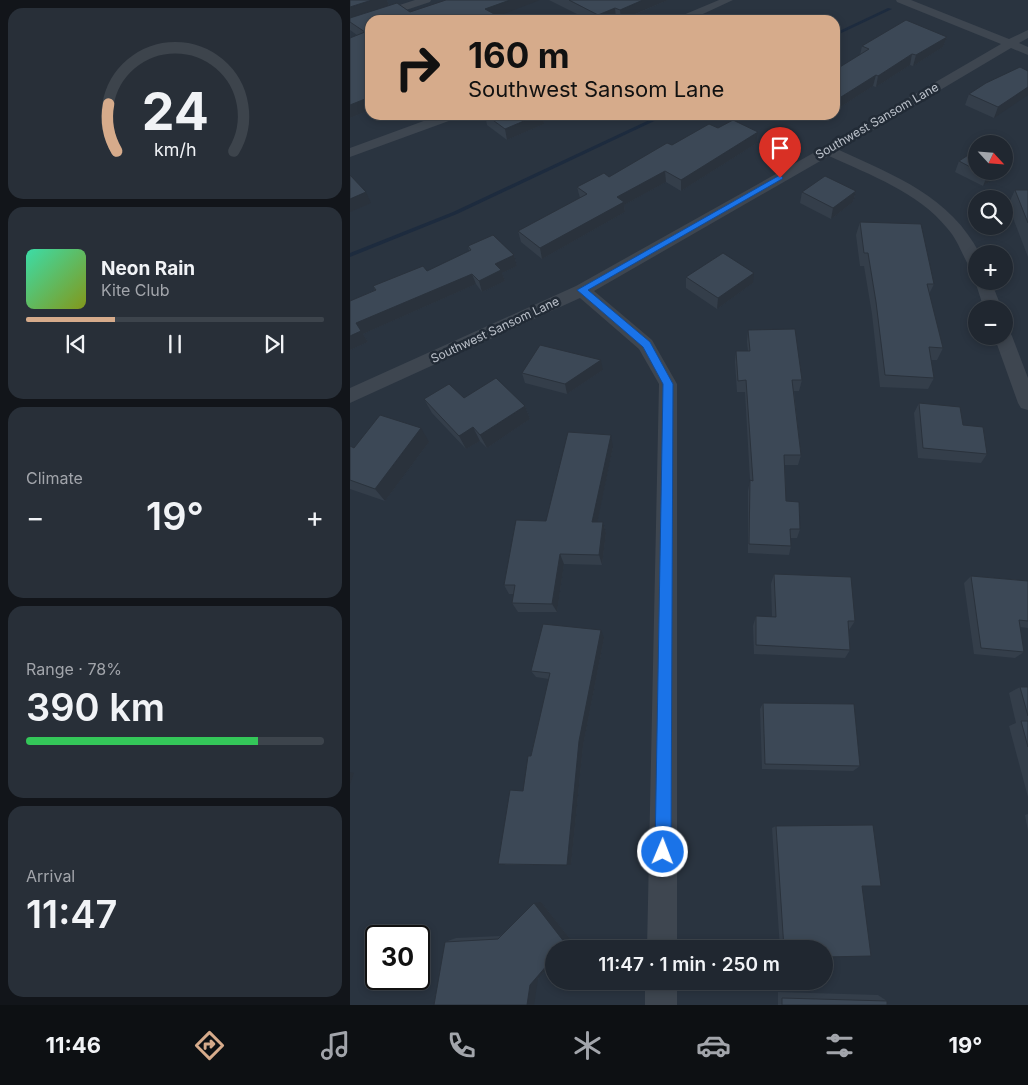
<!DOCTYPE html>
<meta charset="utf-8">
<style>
body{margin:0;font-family:Inter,sans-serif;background:#282f38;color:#f1f3f6;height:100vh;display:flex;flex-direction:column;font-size:19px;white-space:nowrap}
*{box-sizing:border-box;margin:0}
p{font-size:16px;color:#a2a5ab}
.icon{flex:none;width:28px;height:28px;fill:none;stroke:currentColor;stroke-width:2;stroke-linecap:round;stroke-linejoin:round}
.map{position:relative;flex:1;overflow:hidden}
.details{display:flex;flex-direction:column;gap:8px;padding:8px;background:#12151a;width:350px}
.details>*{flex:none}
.banner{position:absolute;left:15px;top:15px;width:475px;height:105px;border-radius:15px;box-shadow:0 2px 8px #0003,0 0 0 1px #3d444c;background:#d6ab8b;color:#111;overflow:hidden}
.needle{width:32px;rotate:116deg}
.controls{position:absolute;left:618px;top:135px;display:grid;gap:10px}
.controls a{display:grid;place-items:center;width:45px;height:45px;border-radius:50%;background:#202730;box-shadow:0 2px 8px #0003,0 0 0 1px #3d444c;font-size:25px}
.speed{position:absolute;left:15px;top:925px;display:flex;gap:10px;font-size:25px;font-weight:700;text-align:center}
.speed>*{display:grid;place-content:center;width:65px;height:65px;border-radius:50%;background:#202730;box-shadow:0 2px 8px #0003,0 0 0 1px #3d444c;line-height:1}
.speed .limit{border:2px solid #111;border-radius:8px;background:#fff;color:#111}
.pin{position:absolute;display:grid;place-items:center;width:42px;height:42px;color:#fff;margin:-51px -21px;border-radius:50% 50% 50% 0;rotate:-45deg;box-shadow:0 0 5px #0007}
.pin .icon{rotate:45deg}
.me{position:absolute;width:55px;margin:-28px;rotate:1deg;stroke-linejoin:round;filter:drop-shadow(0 0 4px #0008)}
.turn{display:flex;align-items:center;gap:18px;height:105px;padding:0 20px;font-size:22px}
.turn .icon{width:65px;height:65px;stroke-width:2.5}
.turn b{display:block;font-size:35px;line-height:42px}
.big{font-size:38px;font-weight:600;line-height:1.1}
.details .card{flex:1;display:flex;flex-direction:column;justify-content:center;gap:8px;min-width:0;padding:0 18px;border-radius:15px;background:#282f38}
.details .dial{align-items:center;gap:0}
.dial svg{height:130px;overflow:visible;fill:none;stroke:#3d444c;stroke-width:7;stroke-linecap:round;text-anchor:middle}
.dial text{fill:#f1f3f6;stroke:none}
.song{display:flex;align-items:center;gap:15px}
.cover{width:60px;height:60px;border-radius:8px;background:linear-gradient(135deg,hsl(160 70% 55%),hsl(70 70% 35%))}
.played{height:5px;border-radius:2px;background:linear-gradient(90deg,#d6ab8b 30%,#3d444c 30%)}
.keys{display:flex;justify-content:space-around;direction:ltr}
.heat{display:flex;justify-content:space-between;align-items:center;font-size:28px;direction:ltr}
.charge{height:8px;border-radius:4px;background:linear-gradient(90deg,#34c759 78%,#3d444c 0)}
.trip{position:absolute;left:195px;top:940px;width:288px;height:50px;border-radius:25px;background:#202730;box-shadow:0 2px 8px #0003,0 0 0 1px #3d444c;font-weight:600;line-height:50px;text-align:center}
.tab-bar{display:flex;height:80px;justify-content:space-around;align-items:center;background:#0d1013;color:#a2a5ab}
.tab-bar .icon{width:35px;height:35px}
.tab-bar .active{color:#d6ab8b}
.tab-bar b{font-size:22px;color:#f1f3f6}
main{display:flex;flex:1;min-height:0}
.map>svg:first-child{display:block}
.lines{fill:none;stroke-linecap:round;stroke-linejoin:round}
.stream{fill:#1d2b3e;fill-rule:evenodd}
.street{fill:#3e4650;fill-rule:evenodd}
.wall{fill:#343e4a}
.shaded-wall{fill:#2a323c}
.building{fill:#3c4856;stroke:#2a323c}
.route{fill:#1a73e8;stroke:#114b97}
.labels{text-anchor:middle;stroke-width:5;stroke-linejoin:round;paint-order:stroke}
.far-street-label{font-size:12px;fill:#bbc1ca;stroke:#222b36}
</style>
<main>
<section class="details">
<div class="card dial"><svg viewBox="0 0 100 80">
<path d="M14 69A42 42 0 1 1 86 69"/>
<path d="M14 69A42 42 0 0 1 9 40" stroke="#d6ab8b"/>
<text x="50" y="56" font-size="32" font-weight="700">24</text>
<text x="50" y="72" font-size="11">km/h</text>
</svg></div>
<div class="card">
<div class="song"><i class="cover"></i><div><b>Neon Rain</b><p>Kite Club</p></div></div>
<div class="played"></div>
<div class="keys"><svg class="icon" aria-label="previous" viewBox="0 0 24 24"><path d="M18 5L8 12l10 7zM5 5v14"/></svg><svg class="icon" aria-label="pause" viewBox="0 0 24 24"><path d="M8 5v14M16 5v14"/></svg><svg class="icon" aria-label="next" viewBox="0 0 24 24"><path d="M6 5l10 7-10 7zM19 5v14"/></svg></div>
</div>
<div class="card"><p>Climate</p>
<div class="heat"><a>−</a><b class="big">19°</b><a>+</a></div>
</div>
<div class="card"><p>Range · 78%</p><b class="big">390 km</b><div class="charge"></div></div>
<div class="card"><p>Arrival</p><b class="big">11:47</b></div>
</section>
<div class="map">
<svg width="678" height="1005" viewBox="0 0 678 1005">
<rect width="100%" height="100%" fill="#2a3440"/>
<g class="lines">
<path class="stream" d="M538,8L542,9L485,36V33Z
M310,115H317L107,214L0,257V253L103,212Z"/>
<path class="street" d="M65,0H81L80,2L26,20H20V22L0,28V21Z
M369,0H383L340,20H324L326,18Z
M546,0H561L659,39L678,30V38L669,43L678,47V55L661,48L489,150C545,176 600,196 630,254H626V269L620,268C612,255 608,240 597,228C568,192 520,175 479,156L244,291L302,340L327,384V949H297L309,384L289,349L230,298L0,403V388L226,286L474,147L651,44L547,2Z
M90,115H109L107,118L0,157V148Z
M626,278V281H641L652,309H634L625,281Z
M654,330L659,331L662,336L678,378V410L671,408L668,403L644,336H654Z
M295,981H327V1005H295Z"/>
</g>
<path class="wall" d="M0,0H37L39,6L60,12L148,16L20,110L0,118V38L7,35L0,30Z
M199,0H318L272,20L266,18L262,20H239Z
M597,37L593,47L563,66L560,65L526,87L523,86L489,108L485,106V70L510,55L512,46Z
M670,67L644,118L615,105L619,94Z
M135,115H193L194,124L157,140L137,125Z
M368,128L408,132L407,143L331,191L316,182L274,205L275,212L192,259L171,242L168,231L230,198L227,187L259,177L322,145Z
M626,150V171H653V173L633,186L605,172L609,161Z
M665,190H678V257L658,205Z
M506,191L503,202L481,219L450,203L452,192Z
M510,222L584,284L579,294L593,348L587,360H581L584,378L578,389L530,387L522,314L514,266H510L506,235Z
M118,246L164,255L167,266L152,273L155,281L132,292L126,284L13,334L18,342L0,350V301L25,290L23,286L77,271L119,251Z
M336,277L403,283L367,309L336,288Z
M398,330L452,380L449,391H444L451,455L448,465H435L436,501L450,529L447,538H441V546L439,555L398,553V491L400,480L395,392H387L385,362L386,351H398L397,342Z
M253,370L217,394L175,383L172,373Z
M114,398L175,406L180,419L137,448L130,441L116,449L82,413L74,399Z
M569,403L613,425L637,454L631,463L568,458L564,413Z
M79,442L35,501L0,489V446L4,448Z
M263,447L247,522H253L256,533L252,565L214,564L207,612H168L162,603L164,594H159L154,585L196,521Z
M424,574L505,621L499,630L500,650L495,658L404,654L403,626L406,616L422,617L421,584Z
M621,576L678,581V628L670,627L674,652L665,658L624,654L614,583Z
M254,638L233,746L221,865H155L199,679L186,677L181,671Z
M670,687H678V797L659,726L666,723L659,693Z
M413,703L510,766L503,771L412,769L410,709Z
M678,814V831L675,815Z
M426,826L512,886L474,949H430L422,828Z
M191,902L221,940L204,949V960L188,979L95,942L106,938L150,936Z
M428,992L528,995L537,1001V1005H428Z"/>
<path class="shaded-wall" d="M22,0H37L39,6L0,19V7Z
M160,0H190L138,20L135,9Z
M293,0H318L271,20L270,10Z
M265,8L266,18L262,20H249L248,15Z
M597,37L593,47L563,66L566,55Z
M562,54L560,65L526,87L528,76Z
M526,75L523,86L489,108L491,97Z
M678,87V95L644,118L648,107Z
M20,97V110L0,118V105Z
M188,115H193L194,124L157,140L155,129Z
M408,132L407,143L331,191V180Z
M658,162L654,170V164Z
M315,171L316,182L274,205L275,212L192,259L190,248L267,197Z
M644,171H653V173L633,186L637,176Z
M506,191L503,202L481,219L483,208Z
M16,192L21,203L0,212V199Z
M164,255L167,266L152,273L155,281L132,292L129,281L145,264Z
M404,273L403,283L367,309L368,298Z
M122,274L126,284L13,334L18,342L0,350V336L6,323Z
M251,360L253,370L217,394L215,384Z
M175,406L180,419L137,448L130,435Z
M123,427L130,441L116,449L109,436Z
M71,428L79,442L35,501L25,489Z
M261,435L263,447L245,533L242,522Z
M253,522L256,533L252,565L249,555Z
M210,554L214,564L207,612L202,604Z
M251,630L254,638L233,746L221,865H217L229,741Z
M0,772L4,773L0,785Z
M191,902L221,940L213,949H210L184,903Z
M204,957V960L188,979L184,1005H177L180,985Z"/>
<path class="building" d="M0,0H22L0,7Z
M96,0H160L135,9L155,20H20V97L0,105V38L15,32L0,22V18L47,3L60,12Z
M219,0H293L270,10L265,8L248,15Z
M556,20L597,37L566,55L562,54L528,76L526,75L491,97L485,94V70L519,49L512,46Z
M670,67L678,71V87L648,107L619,94L636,83Z
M136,115H188L155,129Z
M383,120L408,132L331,180L315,171L267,197L274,202L190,248L168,231L237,194L227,187L254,173L259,177L317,143L322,145L359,124L368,128Z
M626,150V170L609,161Z
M654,160L658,162L654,164Z
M629,171H644L637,176Z
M0,175L16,192L0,199Z
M475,176L506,191L483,208L452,192Z
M665,190H678V223Z
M510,222L571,224L584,284H577L593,348L579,347L584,378L535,375L526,302L518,253H514Z
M143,235L164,255L145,264L151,270L129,281L122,274L6,323L11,331L0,336V301L26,290L23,286L73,266L77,271L121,250L118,246Z
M373,253L404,273L368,298L336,277Z
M445,329L452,380H442L451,455H434L436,501L449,502L450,529H440L441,546L399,544L400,480L403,481L396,380L388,381L386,351H400L398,330Z
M190,345L251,360L215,384L172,373Z
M146,378L175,406L130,435L123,427L109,436L74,399L99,384L114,398Z
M569,403L610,407L613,425L633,427L637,454L573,448Z
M30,415L71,428L25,489L0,480V446L4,448Z
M218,432L261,435L242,522H253L249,555L210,554L202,604L162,603L165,585H154L166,520L196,521Z
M424,574L501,577L505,621H498L500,650L406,645V616L426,617Z
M621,576L678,581V621L669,620L674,652L631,648Z
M193,624L251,630L229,741L217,865L148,864L160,790L173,791L178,756H181L200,673L181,671Z
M670,687H678V716Z
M413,703L504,704L510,766L415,764Z
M671,721H678V747Z
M523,825L531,886H512L521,956L474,957V949H434L426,826Z
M184,903L215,943L210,949H204V957L180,985L177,1005H84L95,942L148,939Z
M432,998L537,1001V1005H432Z"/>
<path class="route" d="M430,175L433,178L432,179L238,290L300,342L323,384L321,852L318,857L313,859L308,857L305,852L313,384L293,347L227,290Z"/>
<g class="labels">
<g class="far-street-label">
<text transform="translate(527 121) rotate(-30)" y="4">Southwest Sansom Lane</text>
<text transform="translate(145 330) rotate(-25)" y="4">Southwest Sansom Lane</text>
</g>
</g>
</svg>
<div class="controls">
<a><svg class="needle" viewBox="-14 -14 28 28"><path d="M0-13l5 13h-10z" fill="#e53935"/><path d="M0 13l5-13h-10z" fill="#a2a5ab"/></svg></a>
<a><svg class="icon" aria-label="search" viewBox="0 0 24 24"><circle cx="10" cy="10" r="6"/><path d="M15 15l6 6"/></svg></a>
<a>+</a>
<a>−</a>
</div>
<div class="speed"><div class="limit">30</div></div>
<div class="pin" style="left:430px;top:178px;background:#d93025"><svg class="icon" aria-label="arrive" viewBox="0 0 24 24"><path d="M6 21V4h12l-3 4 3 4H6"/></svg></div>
<svg class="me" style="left:313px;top:852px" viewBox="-20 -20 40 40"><circle r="17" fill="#1a73e8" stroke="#fff" stroke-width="3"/><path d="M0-11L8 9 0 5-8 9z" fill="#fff"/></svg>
<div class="trip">11:47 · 1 min · 250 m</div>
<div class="banner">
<div class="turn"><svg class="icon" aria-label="right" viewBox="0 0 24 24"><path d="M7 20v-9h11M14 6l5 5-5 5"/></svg><div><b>160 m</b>Southwest Sansom Lane</div></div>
</div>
</div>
</main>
<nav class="tab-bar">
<b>11:46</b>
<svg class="icon active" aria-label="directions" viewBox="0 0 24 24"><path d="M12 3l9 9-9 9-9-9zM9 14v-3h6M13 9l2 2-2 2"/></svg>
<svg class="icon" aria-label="music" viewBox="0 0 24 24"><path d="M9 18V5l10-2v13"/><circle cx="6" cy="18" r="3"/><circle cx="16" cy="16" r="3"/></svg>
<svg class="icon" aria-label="phone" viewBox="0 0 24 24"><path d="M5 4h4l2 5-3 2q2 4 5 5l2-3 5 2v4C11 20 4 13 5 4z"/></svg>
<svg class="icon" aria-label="climate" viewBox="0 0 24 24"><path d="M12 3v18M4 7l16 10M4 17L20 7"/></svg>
<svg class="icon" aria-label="car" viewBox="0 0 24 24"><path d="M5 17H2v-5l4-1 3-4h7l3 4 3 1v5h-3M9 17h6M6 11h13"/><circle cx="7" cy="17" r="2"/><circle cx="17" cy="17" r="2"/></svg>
<svg class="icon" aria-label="filters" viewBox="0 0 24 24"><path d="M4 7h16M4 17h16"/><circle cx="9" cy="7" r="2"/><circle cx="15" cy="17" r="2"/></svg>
<b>19°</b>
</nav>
